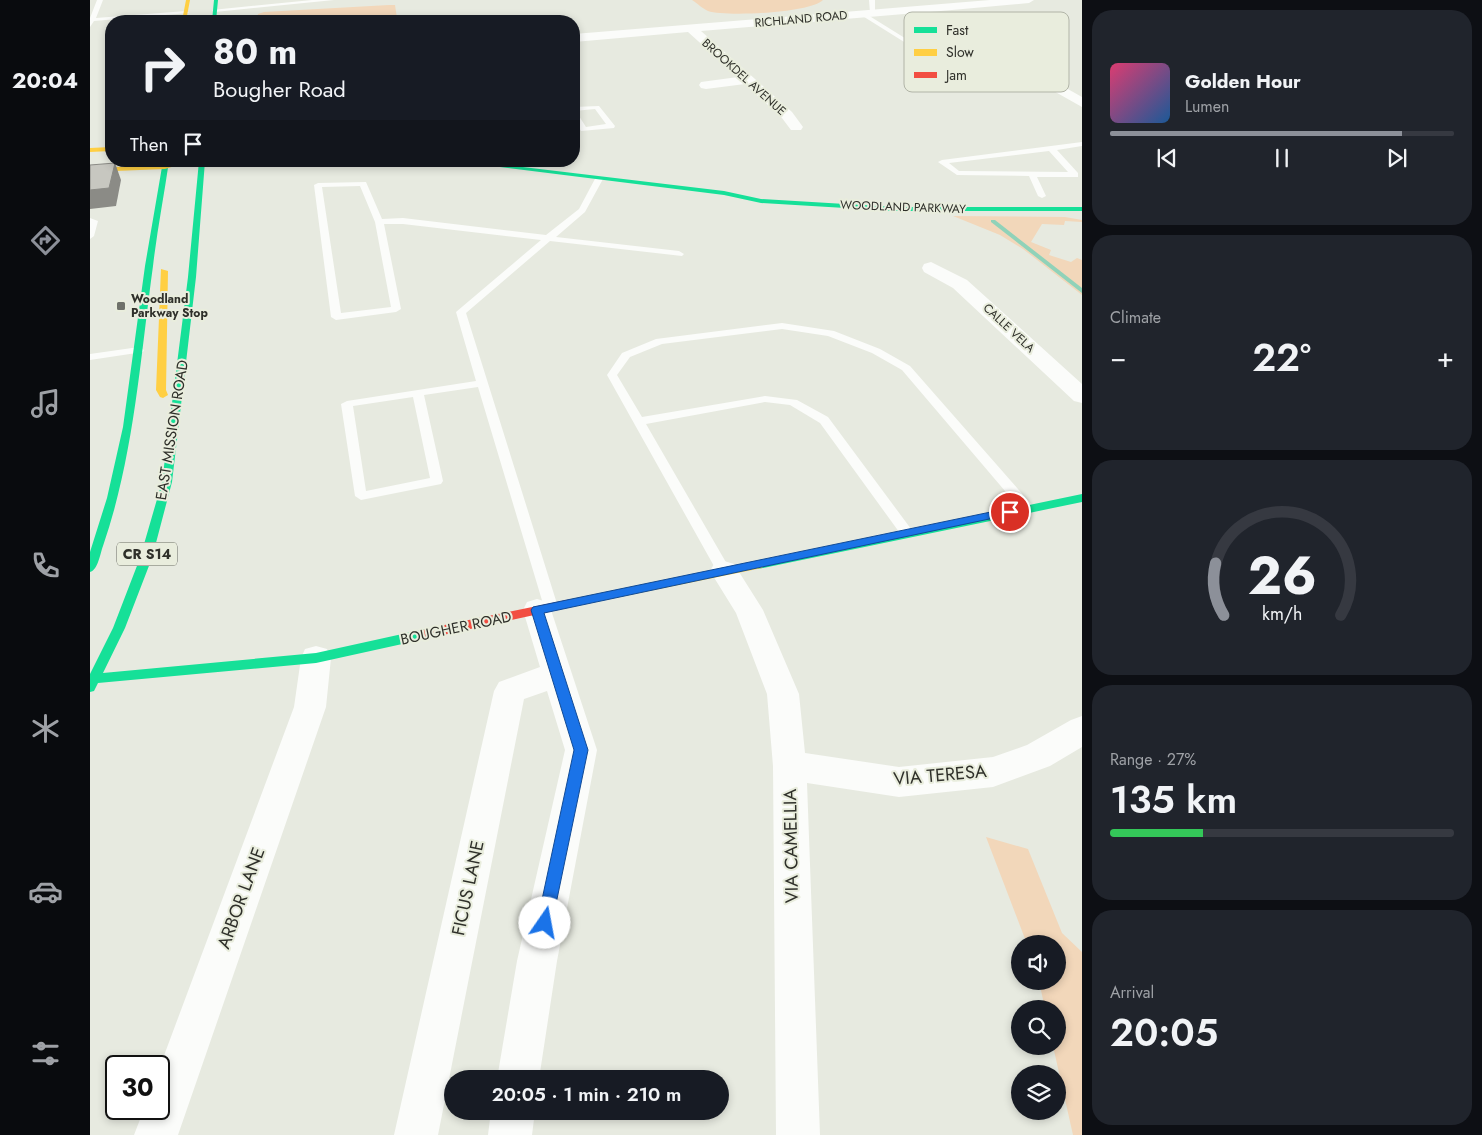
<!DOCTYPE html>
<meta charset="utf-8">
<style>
body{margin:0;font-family:Jost,sans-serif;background:#20242c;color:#f1f3f6;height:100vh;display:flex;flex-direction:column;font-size:19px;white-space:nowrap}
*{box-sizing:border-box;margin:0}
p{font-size:16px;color:#9ea1a6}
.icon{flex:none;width:28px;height:28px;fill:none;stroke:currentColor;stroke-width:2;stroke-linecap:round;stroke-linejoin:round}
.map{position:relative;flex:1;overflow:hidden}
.side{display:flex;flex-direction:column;gap:10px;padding:10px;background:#0d0f14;width:400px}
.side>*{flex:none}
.guide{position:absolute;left:15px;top:15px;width:475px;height:152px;border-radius:20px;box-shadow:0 2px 8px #0003;background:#171b24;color:#f1f3f6;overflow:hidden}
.controls{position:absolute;left:921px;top:935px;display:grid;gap:10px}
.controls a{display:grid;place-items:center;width:55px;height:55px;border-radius:50%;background:#171b24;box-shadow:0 2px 8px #0003;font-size:25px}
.speed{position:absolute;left:15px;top:1055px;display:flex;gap:10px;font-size:25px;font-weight:700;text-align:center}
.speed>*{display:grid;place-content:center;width:65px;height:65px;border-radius:50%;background:#171b24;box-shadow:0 2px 8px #0003;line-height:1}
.speed .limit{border:2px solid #111;border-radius:8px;background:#fff;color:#111}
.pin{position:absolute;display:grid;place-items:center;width:42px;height:42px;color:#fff;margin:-21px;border:2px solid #fff;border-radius:50%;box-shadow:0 1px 5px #0007}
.me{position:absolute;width:55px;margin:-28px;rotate:12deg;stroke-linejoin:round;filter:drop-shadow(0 0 4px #0008)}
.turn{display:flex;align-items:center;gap:18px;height:105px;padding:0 25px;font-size:22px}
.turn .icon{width:65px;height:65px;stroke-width:2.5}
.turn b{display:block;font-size:35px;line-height:42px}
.then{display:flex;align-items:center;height:48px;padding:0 25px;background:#0003;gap:10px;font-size:19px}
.big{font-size:38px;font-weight:600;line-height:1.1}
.side .card{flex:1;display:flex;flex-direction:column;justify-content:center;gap:8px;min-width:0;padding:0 18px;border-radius:20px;background:#20242c}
.side .dial{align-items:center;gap:0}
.dial svg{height:130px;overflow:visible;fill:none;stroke:#363941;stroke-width:7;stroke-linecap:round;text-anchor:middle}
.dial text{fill:#f1f3f6;stroke:none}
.song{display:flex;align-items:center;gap:15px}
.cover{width:60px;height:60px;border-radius:8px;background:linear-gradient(135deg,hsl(340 70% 55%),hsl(210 70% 35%))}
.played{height:5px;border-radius:2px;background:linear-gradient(90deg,#8c9099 85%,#363941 85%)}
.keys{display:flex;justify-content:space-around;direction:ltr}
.heat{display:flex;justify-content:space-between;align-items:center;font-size:28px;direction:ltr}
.charge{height:8px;border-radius:4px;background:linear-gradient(90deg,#34c759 27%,#363941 0)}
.trip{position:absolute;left:354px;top:1070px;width:285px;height:50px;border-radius:25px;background:#171b24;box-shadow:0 2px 8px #0003;font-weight:600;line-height:50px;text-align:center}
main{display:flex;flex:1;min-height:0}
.dock{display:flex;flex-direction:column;width:90px;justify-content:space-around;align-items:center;background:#090b0e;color:#9ea1a6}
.dock .icon{width:35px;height:35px}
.dock .on{color:#8c9099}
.dock b{font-size:22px;color:#f1f3f6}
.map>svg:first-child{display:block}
.green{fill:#f2d7ba}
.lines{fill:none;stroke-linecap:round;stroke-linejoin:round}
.stream{fill:#90d2b9;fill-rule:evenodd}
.lane{fill:#fbfcfa;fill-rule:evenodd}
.street{fill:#fbfcfa;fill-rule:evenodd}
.fast{fill:#16e098;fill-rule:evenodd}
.slow{fill:#ffcf43;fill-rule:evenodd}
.jam{fill:#f24e42;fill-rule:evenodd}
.shaded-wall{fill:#8b8b86}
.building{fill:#c7c7c0;stroke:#8b8b86}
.route{fill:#1a73e8;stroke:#114b97}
.poi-dot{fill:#6f716a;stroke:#e9eddd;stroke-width:2}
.labels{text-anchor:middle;stroke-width:4;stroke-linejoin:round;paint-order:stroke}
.far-street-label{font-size:12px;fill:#2f302a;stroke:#e9eddd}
.far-poi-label{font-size:12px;font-weight:bold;fill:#2f302a;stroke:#e9eddd;text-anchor:start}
.shield{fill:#e9eddd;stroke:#676960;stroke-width:1}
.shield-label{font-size:14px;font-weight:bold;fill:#2f302a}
.street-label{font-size:15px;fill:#2f302a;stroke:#e9eddd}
.near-street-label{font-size:18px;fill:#2f302a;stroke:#e9eddd}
.key{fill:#e9eddd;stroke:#b1b4a7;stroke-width:1}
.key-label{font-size:14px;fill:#2f302a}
</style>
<main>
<nav class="dock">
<b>20:04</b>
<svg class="icon on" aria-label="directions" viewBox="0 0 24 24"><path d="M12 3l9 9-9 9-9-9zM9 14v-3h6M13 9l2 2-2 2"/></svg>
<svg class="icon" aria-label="music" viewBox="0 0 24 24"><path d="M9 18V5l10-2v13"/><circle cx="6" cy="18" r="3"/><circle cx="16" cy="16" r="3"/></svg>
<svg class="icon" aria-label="phone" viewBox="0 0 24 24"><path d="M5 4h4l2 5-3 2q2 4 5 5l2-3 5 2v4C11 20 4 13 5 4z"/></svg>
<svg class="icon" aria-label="climate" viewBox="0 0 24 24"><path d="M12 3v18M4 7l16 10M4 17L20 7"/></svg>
<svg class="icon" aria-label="car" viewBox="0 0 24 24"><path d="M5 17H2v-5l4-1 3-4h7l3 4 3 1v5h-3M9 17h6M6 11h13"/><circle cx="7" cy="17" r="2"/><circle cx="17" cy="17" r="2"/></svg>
<svg class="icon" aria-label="filters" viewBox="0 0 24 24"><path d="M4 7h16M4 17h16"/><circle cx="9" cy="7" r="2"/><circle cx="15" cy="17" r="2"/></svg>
</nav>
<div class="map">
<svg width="992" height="1135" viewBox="0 0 992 1135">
<rect width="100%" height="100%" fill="#e7eae0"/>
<path class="green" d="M602,0H733C720,13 636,17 618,11C613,9 607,3 602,0Z
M299,5H305L307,18L301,21H166L168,14L174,12Z
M863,216L975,217L992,220V222L975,221L974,225L952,224L941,242L961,250L959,255L981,262L987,258L992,260V295L933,249L910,235Z
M896,837L938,849L972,933L992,952V1135H983L963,1046H968V1009H955L949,981H968V944H937Z"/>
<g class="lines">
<path class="stream" d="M901,220H905L992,288V293L901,222Z"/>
<path class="lane" d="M7,0H13L6,18L96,11L99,13L4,21L0,27V18Z
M222,0H244L125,12L122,10Z
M779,0H785V14L780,13Z
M773,12L863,68L864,69L859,70L771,15Z
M509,106L525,126L524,128L491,131L484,120V113H487L496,127L516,124L505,109L484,111V107Z
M992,142V146L967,150L988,173V177H947L956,196L952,198L948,196L939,176L867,175L848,162L852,160ZM959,151L978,172L869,171L859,163Z
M506,177L513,179L495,212L466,237L589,251L594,254L592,256L460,241L376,313L468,607L466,611L461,612L456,611L454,607L388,387L334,395L353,481L351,484L271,500L265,496L251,404L257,401L386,381L366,312L451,240L313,224H294L311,309L306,312L246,320L241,317L224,185L228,183L276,182L292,219L313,218L456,235L489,209ZM270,186L285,222L301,307L251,313L232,187ZM323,397L340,478L276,491L263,406Z
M0,218L8,221L4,236L0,239Z
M692,323L744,331L790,349L820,366L942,505L943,508L942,511H932L812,370L782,353L738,336L692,329L572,344L540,357L527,375L552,417L675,396L707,400L738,417L824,533L822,536H812L730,423L700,405L675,402L556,424L641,571L639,575H629L517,375L532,353L566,339Z
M49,347L54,350L53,352L0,360V354Z"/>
<path class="street" d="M900,0H944L939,3L840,12L992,97V107L826,13L611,31L702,112L713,127L711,130H701L692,118L655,84L616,89L611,88L609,85L611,82L648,77L598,32L484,42V34Z
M841,262L877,280L992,384V403L984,401L863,288L834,272L832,268L834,264Z
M634,561L644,564L673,610L709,694L715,753L809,767L903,757L937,745L981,720L992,716V747L960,766L903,787L809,797L717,783L730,1135H686L683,766L677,694L646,613L620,571L624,564Z
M447,599L457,602L461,610L507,750L467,961L449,1079H407L427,961L475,750L457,691L434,699L348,1135H304L404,691L409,682L450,667L433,610L437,602Z
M226,646L237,649L241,658L236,707L88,1135H44L54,1109H69V1069L204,707L211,658L215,649Z
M401,1111H445L442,1135H398Z"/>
<path class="fast" d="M124,0H128L126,21H122Z
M73,161H79C74,196 67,231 63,266C50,360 44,456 13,546C10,554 8,570 0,572V552L17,498L33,427L55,266Z
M109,161H115L106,277L82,482L62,558L35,628L13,673L226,653L335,629L339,631L341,634L339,637L335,639L226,663L8,683L4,691L0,692V674L23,628L50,558L72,482L98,277Z
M362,161H383L634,191L671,199L805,207H992V211H805L671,203L634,195Z
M992,494V502L668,569L662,565L668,561Z"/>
<path class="slow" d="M96,0H100L96,21H92Z
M21,147V151L0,152V148Z
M90,161H101L75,169L0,172V168L75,165Z
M71,269L78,271L76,390L78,395L73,398L70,397L66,390Z
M668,561L674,565L672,568L481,607L477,606L475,603L477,600L481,599Z"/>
<path class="jam" d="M481,599L485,600L487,603L485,606L481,607L335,639L331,637L329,634L331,631L335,629Z"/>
</g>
<path class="shaded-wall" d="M25,163L31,180L26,206L0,209V190Z"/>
<path class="building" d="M25,163L19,188L0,190V165Z"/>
<path class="route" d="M920,508L925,512L923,514L454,613L498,750L462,923L460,928L455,931L449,928L447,923L484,750L441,610L443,607Z"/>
<rect class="poi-dot" x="26" y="301" width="10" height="10" rx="2.5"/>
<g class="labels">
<g class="far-street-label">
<text transform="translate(711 19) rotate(-5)" y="4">RICHLAND ROAD</text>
<text transform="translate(654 77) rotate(42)" y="4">BROOKDEL AVENUE</text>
<text transform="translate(813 207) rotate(2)" y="4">WOODLAND PARKWAY</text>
<text transform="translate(919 328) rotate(43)" y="4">CALLE VELA</text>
</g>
<g class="far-poi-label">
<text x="41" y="303">Woodland<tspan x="41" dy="14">Parkway Stop</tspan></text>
</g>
<rect class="shield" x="27" y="542.5" width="60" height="23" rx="4"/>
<g class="shield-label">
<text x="57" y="559">CR S14</text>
</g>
<g class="street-label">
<text transform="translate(82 430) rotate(-81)" y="5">EAST MISSION ROAD</text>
<text transform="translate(366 628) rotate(-12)" y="5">BOUGHER ROAD</text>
</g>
<g class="near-street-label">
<text transform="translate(850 775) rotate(-5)" y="6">VIA TERESA</text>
<text transform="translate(701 846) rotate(-91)" y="6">VIA CAMELLIA</text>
<text transform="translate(378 888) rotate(-78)" y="6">FICUS LANE</text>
<text transform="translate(151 898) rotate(-70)" y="6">ARBOR LANE</text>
</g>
</g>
<rect x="814" y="12" width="165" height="80" rx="8" class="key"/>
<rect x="824" y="27" width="23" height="6" fill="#16e098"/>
<rect x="824" y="49" width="23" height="7" fill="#ffcf43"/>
<rect x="824" y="72" width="23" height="6" fill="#f24e42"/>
<g class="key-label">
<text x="856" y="35">Fast</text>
<text x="856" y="57">Slow</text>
<text x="856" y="80">Jam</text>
</g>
</svg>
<div class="controls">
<a><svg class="icon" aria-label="sound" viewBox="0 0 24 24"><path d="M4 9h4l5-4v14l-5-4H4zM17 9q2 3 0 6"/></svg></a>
<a><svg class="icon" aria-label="search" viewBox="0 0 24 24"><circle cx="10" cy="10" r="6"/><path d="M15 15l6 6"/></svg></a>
<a><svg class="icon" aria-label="layers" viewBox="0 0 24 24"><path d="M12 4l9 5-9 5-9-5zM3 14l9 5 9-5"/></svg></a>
</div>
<div class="speed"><div class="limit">30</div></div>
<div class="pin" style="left:920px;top:512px;background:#d93025"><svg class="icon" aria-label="arrive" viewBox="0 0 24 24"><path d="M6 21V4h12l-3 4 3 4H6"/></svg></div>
<svg class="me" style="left:455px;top:923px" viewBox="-20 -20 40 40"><circle r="19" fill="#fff"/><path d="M0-13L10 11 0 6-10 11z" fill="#1a73e8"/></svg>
<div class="trip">20:05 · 1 min · 210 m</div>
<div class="guide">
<div class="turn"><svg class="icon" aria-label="right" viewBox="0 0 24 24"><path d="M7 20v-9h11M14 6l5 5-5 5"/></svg><div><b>80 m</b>Bougher Road</div></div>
<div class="then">Then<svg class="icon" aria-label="arrive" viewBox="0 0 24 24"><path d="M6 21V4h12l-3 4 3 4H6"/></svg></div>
</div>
</div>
<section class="side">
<div class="card">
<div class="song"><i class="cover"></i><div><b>Golden Hour</b><p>Lumen</p></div></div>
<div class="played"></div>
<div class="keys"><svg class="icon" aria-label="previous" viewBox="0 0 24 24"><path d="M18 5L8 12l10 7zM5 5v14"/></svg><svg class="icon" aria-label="pause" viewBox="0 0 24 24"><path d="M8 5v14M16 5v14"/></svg><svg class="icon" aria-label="next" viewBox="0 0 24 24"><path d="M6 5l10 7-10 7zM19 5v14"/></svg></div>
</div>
<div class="card"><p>Climate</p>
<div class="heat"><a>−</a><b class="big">22°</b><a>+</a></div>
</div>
<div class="card dial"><svg viewBox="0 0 100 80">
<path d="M14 69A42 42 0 1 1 86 69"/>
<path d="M14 69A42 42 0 0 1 9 37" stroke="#8c9099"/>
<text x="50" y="56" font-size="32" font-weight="700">26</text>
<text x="50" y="72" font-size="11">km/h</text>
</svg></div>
<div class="card"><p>Range · 27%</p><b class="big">135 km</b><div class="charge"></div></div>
<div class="card"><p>Arrival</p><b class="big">20:05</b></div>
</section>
</main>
